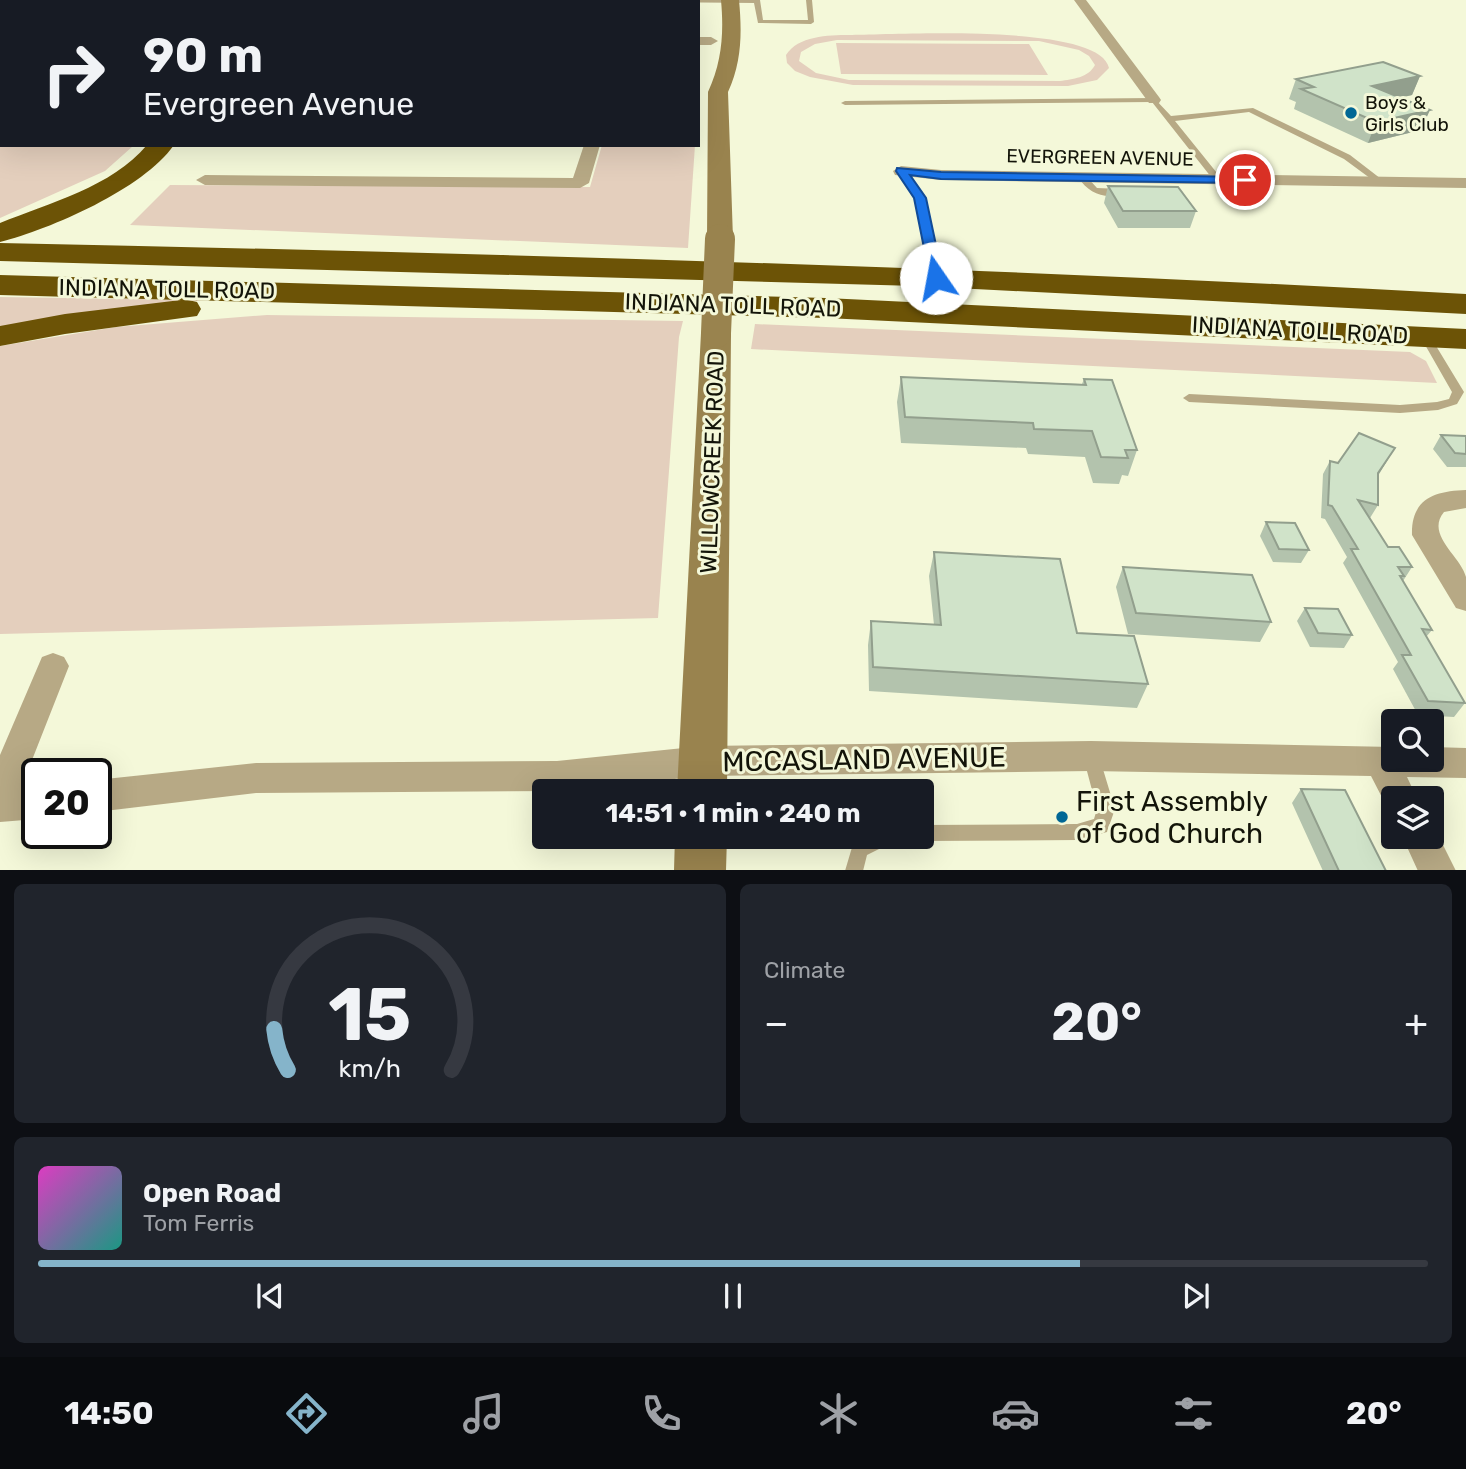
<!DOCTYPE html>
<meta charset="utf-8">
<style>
body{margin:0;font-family:Rubik,sans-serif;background:#20242c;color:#f1f3f6;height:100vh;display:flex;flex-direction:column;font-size:26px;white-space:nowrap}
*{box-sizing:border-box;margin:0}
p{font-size:23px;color:#9ea1a6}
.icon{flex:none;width:38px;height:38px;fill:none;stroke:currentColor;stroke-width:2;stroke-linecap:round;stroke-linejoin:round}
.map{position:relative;height:870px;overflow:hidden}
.sheet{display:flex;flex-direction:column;gap:14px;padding:14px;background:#0d0f14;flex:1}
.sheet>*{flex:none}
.guide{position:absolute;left:0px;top:0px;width:700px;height:147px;box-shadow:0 7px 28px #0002;background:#171b24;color:#f1f3f6;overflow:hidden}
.buttons{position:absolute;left:1381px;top:709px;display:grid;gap:14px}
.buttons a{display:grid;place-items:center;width:63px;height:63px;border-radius:7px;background:#171b24;box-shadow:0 7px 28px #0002;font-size:35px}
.speed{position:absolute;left:21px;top:758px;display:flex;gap:14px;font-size:35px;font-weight:700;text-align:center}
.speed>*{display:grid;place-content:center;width:91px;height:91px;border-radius:50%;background:#171b24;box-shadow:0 7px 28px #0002;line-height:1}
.speed .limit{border:4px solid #111;border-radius:10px;background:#fff;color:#111}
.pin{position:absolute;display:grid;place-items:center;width:60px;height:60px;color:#fff;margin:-30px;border:4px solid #fff;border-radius:50%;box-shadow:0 2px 7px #0007}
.me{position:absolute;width:77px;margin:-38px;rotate:348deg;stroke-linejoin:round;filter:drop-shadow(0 0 5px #0008)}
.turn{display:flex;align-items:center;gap:24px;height:147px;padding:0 28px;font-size:32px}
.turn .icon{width:91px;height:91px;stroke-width:2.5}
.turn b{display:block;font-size:49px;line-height:60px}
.big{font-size:52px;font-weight:700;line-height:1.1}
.sheet .tile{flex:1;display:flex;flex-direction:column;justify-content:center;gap:10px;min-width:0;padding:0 24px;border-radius:10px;background:#20242c}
.sheet .dial{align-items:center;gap:0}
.dial svg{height:182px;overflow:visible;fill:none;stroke:#363941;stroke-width:7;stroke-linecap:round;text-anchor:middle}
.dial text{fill:#f1f3f6;stroke:none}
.song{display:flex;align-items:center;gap:21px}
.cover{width:84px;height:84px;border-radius:10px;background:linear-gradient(135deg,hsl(310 70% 55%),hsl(170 70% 35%))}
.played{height:7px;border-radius:4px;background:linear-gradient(90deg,#85b4ca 75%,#363941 75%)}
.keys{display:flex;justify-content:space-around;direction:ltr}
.heat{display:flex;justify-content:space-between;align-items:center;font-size:38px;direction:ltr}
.sheet .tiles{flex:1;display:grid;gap:14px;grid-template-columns:1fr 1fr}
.tile:last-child{grid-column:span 2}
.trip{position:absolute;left:532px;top:779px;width:402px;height:70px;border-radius:7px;background:#171b24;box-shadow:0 7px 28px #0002;font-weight:700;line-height:70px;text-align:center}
.tabs{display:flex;height:112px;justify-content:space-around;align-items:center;background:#090b0e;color:#9ea1a6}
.tabs .icon{width:49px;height:49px}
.tabs .selected{color:#85b4ca}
.tabs b{font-size:32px;color:#f1f3f6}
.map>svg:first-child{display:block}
.green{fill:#e4cfbd;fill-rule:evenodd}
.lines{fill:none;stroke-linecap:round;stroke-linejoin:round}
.service{fill:#b7a985;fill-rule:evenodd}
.minor{fill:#b7a985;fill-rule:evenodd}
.secondary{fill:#99834e;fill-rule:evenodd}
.motorway{fill:#6c5306;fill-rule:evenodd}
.secondary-bridge{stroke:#99834e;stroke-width:30}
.wall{fill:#b3c3ad}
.shaded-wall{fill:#929f8d}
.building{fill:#d0e3c9;stroke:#929f8d;stroke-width:2}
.route{fill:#1a73e8;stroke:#114b97;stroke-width:2}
.poi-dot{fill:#006795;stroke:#f4f8d9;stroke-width:2.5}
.labels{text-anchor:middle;stroke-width:6;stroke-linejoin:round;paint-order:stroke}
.far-poi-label{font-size:19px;fill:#131409;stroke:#f4f8d9;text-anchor:start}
.far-street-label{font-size:19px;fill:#131409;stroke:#f4f8d9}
.street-label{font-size:23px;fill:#131409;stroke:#f4f8d9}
.near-street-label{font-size:28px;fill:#131409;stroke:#f4f8d9}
.near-poi-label{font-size:28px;fill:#131409;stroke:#f4f8d9;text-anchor:start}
</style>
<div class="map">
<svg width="1466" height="871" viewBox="0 0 1466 871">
<rect width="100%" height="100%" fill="#f4f8d9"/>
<path class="green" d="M849,35C891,35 1100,22 1109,68L1097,80L1068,86L853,85L810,77L795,71L787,63L786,55C798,36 828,35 849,35ZM837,40L1039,41L1079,50L1089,56L1095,65C1088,78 1073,79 1060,81L849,80L816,73L799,61L801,52L815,44Z
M836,43L1029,44L1048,75L841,74Z
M0,104L2,145L133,146L105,171L0,218Z
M602,145H695L688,248L130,225L170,185L590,187Z
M0,297L204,300L0,330Z
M267,315L683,321L679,337L658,618L0,634V346L116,327Z
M755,324L1410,352L1426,361L1437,383L751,349Z"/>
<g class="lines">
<path class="service" d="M289,0L330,2H292Z
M649,0H760L763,20H808L806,0H812L814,22L811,24L758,23L754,3L649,2Z
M1154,98L1171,116L1253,108L1350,155L1385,182L1378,184L1344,159L1249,112L1175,121L1221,178V182H1215L1152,102L845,105L841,103L845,101Z
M898,169H904L924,198L941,278L940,280L936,281L931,278L916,198L897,171Z
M1080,176H1086L1097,188L1121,189L1125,192C1109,201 1088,194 1079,178Z
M1425,333L1430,336L1464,392L1457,404L1438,410L1400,413L1189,402L1183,398L1189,394L1400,405L1437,402L1449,399L1452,392L1420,336Z
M1091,749L1097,751L1099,756L1115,809L1107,832L1077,840L922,841L916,839L915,836H922V825L1077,824L1094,819L1097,809L1083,756L1085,751Z
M867,836H896L893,842L867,855L863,871H845L853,844Z"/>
<path class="minor" d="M1074,0H1086L1159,97L1161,100L1159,103H1149Z
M698,37H711L718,41L711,45H698Z
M584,145H600L589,183L580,188L205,185L196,180L205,175L573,178Z
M901,166L941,170L1466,178V188L941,180L895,175L893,171Z
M1466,490V508L1444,512C1425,535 1461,556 1466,577C1466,587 1466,601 1466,611L1456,608L1412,535C1411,499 1434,491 1466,490Z
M53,653L64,657L69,666L21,788L37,787V819L0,822V755L42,657Z
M1091,741L1393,747V760H1432V747L1466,748V778L1407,777L1417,798H1393V811L1388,809L1371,776L1091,771L703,776L561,791L256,793L96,812V780L256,763L557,761L703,746Z
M1432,823L1456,871H1418L1402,836H1432Z"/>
<path class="secondary" d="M721,0H739C742,32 742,62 728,92L733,239L730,245L720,247L710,245L707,239L708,92C722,62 724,33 721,0Z
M716,324L727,326L731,333L727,791H677L701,333L705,326Z
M675,836H727L726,871H674Z"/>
<path class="motorway" d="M0,93H2V107H0Z
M147,145H174C143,189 51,229 0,242V223C49,203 112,187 147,145Z
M0,243C489,253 978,267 1466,294V314L917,286L0,261Z
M0,275L826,298L1466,329V349L826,318L188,300L197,302L201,309L197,316L65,334L0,346V326L65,314L181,300L0,295Z"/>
<path class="secondary-bridge" d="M716,333L720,239"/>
</g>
<path class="wall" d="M1420,76L1412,95L1400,98L1421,130L1368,143L1294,109L1296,102L1289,99L1296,79Z
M1108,186L1196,211L1190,228H1118L1104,203Z
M901,377L1082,384L1084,379L1137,450L1128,476L1122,475L1119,484L1093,483L1085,457L1028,454L1026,448L901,443L897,402Z
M1441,435L1466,436V467H1447L1433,449Z
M1330,461L1338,463L1387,461L1378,476V505L1370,518L1388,547L1412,567L1403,581L1432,630L1426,637L1465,703L1454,717L1418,715L1393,669L1398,662L1343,563L1347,557L1325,519L1321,518L1323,474Z
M1266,522L1309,550L1301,563L1273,562L1260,536Z
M934,552L1077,633L1148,684L1137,708L869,691L868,645L871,621L934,625L929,576Z
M1123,567L1271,622L1260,642L1128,634L1116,587Z
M1305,608L1352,635L1344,648L1310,647L1297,621Z
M1301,789L1386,871H1323L1292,803Z"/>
<path class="shaded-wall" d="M1420,76L1412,95L1364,106L1372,86Z
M1430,110L1421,130L1368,143L1376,122Z
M1395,448L1387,461L1370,487L1378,473Z"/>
<path class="building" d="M326,0H665V2H324Z
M1383,62L1420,76L1372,86L1430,110L1376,122L1301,89L1314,87L1296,79Z
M1108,186L1178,187L1196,211H1123Z
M901,377L1086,385L1084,379L1112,380L1137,450H1125L1128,458L1101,457L1092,431L1034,429L1033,423L905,417Z
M1359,433L1395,448L1378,473V505L1358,500L1388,547H1399L1412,567H1398L1404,576H1400L1432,630L1422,629L1465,703L1428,701L1402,655H1411L1351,549H1358L1332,506L1328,505L1330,461L1338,463Z
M1441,435L1466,436V454L1455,453Z
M1266,522L1295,523L1309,550L1279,549Z
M934,552L1060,559L1077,633L1134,636L1148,684L873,667L871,621L941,625Z
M1123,567L1252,575L1271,622L1136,613Z
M1305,608L1338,609L1352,635L1318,633Z
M1301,789L1345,790L1386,871H1339Z"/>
<path class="route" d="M897,168L941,172L1245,177L1251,180L1245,183L941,179L910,175L926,198L943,278L936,282L930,278L914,198L896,171Z"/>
<g class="poi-dot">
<circle cx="1351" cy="113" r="7"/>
<circle cx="1062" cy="817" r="7"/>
</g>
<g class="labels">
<g class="far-poi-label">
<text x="1365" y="109">Boys &amp;<tspan x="1365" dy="22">Girls Club</tspan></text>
</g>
<g class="far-street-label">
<text transform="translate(1100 157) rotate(1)" y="7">EVERGREEN AVENUE</text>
</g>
<g class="street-label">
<text transform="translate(167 289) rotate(1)" y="8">INDIANA TOLL ROAD</text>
<text transform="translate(733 305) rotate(2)" y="8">INDIANA TOLL ROAD</text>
<text transform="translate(1300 330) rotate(3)" y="8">INDIANA TOLL ROAD</text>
<text transform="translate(712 462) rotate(-88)" y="8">WILLOWCREEK ROAD</text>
</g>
<g class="near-street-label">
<text transform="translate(864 759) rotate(-1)" y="10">MCCASLAND AVENUE</text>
</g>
<g class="near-poi-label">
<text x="1076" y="811">First Assembly<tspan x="1076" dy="32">of God Church</tspan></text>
</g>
</g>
</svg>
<div class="buttons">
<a><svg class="icon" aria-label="search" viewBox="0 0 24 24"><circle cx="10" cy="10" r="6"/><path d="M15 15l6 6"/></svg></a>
<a><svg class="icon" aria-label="layers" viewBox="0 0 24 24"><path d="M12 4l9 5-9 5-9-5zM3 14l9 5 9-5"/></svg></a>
</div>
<div class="speed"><div class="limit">20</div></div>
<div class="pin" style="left:1245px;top:180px;background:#d93025"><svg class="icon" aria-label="arrive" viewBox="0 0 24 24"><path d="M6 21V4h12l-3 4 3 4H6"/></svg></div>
<svg class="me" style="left:936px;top:278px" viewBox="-20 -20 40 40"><circle r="19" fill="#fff"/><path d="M0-13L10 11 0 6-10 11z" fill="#1a73e8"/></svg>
<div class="trip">14:51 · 1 min · 240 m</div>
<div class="guide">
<div class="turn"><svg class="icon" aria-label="right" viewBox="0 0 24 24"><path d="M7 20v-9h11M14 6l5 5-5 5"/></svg><div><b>90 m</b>Evergreen Avenue</div></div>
</div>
</div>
<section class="sheet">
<div class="tiles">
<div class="tile dial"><svg viewBox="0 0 100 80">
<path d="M14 69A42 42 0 1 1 86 69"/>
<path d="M14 69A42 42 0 0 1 8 51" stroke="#85b4ca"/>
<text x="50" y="56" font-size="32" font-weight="700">15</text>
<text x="50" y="72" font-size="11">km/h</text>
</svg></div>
<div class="tile"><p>Climate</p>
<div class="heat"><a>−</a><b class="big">20°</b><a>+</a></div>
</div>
<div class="tile">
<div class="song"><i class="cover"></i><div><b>Open Road</b><p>Tom Ferris</p></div></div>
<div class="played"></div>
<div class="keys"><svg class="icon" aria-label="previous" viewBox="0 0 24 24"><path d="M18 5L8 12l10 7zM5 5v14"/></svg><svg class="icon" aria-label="pause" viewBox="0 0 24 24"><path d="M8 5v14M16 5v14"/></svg><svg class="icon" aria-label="next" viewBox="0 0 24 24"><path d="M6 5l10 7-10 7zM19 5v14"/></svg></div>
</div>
</div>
</section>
<nav class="tabs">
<b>14:50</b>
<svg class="icon selected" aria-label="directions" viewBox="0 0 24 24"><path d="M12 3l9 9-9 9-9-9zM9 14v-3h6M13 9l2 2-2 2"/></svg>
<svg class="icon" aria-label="music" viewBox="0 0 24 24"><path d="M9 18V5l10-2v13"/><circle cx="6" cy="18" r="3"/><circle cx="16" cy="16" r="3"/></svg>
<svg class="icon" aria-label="phone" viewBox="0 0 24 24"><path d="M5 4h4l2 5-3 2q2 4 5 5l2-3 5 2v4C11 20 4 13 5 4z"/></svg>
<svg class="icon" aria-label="climate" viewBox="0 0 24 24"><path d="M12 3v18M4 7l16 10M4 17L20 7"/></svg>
<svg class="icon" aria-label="car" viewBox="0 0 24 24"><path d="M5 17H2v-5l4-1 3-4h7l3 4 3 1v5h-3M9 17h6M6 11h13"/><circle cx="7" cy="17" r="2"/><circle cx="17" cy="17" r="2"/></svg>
<svg class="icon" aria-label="filters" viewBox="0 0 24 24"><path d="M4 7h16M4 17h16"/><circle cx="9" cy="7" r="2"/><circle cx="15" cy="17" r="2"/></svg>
<b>20°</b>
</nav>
